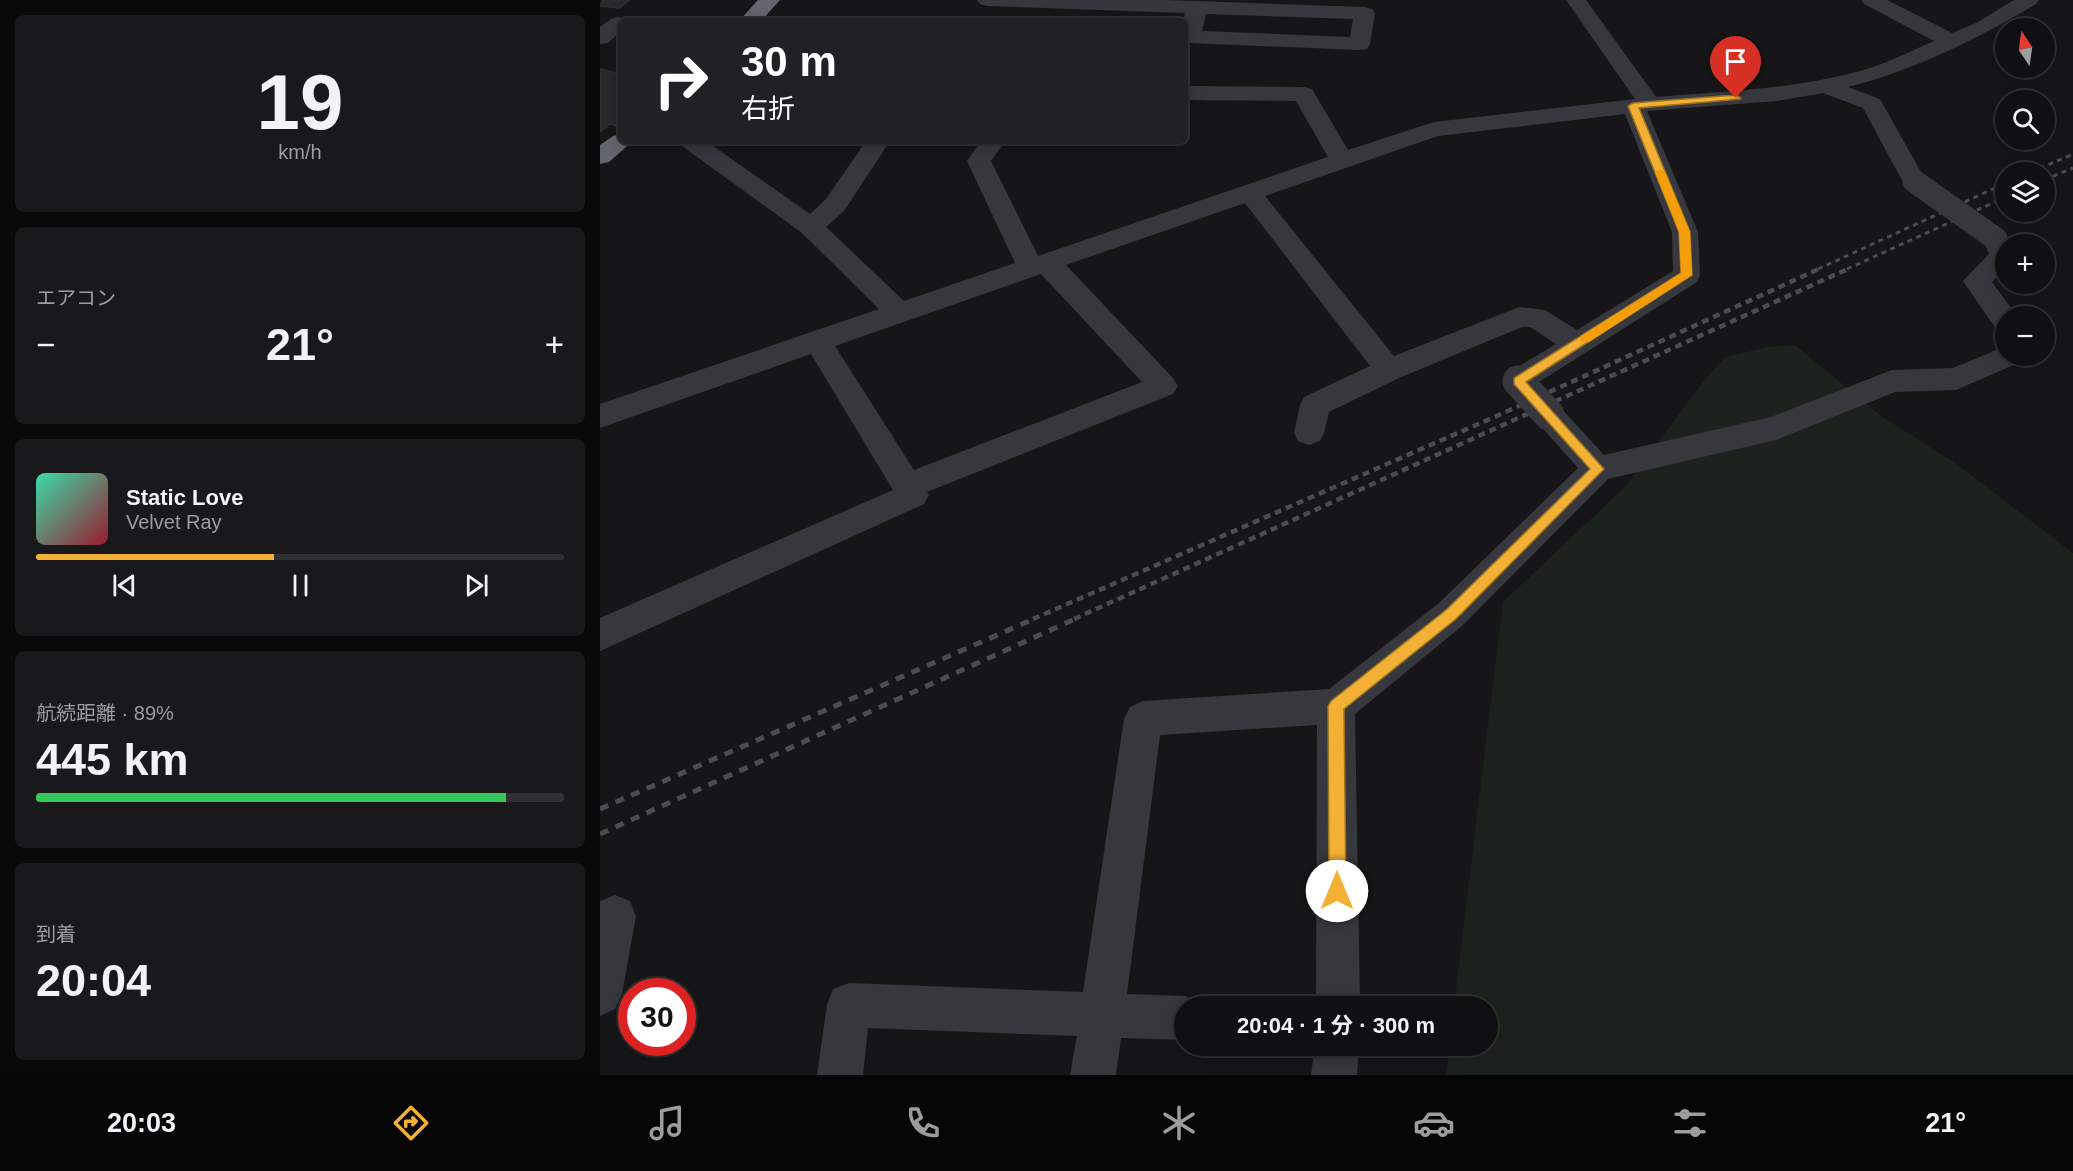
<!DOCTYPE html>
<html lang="ja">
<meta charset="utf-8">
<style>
body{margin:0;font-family:Arial,"Noto Sans JP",sans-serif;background:#19191b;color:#f1f3f6;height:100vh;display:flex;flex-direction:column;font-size:22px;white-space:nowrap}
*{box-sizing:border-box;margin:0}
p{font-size:20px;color:#9c9d9f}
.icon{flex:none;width:33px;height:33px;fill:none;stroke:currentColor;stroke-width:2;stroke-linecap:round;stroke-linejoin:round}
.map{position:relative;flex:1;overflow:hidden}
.sheet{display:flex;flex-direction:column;gap:15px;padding:15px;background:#09090a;width:600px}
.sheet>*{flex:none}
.guide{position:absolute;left:18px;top:18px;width:570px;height:126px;border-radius:9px;box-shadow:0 3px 15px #0003,0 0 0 2px #303032;background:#202124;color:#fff;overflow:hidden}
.needle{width:39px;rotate:347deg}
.controls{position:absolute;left:1395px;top:18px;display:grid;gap:12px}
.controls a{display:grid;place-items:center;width:60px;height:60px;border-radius:50%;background:#101012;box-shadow:0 3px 15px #0003,0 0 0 2px #303032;font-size:30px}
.speed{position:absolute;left:18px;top:978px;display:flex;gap:12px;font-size:30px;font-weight:700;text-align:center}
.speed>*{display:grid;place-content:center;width:78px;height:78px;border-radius:50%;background:#101012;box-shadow:0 3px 15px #0003,0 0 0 2px #303032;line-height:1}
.speed .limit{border:9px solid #d22;background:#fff;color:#111}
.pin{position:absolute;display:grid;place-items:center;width:51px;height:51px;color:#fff;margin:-62px -26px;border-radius:50% 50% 50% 0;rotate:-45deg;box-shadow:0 0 6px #0007}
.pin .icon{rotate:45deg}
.me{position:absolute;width:66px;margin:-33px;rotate:0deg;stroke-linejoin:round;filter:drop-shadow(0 0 4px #0008)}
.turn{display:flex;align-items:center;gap:21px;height:126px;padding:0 24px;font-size:27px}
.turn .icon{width:78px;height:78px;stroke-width:2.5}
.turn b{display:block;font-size:42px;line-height:51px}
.big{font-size:45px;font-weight:700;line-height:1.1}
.sheet .card{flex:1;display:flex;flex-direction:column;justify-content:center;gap:9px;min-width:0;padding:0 21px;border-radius:9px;background:#19191b}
.sheet .dial{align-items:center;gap:0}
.dial b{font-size:78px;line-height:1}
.song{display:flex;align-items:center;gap:18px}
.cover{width:72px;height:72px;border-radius:9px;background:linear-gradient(135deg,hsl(160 70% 55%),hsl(350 70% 35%))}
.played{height:6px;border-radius:3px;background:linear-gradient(90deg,#f2b134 45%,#303032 45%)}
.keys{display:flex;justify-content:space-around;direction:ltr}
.heat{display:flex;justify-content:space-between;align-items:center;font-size:33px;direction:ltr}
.charge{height:9px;border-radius:4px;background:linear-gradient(90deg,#34c759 89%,#303032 0)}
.trip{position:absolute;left:574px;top:996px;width:324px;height:60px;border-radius:30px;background:#101012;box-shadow:0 3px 15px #0003,0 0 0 2px #303032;font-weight:700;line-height:60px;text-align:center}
.dock{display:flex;height:96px;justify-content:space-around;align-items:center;background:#060607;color:#9c9d9f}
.dock .icon{width:42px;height:42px}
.dock .on{color:#f2b134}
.dock b{font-size:27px;color:#f1f3f6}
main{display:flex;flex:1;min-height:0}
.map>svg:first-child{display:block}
.green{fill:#1c231d}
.building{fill:#29292c;stroke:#303034;stroke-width:1.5}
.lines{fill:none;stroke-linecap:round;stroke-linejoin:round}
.minor{fill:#37383d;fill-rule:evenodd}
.highway{fill:#63666e;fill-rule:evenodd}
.rail-far2{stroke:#4a4c52;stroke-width:3;stroke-dasharray:5 4.5;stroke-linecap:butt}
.rail-far1{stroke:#4a4c52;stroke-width:4.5;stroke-dasharray:7 5;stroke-linecap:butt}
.rail{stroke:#4a4c52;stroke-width:5;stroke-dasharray:9 8;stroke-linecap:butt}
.minor-bridge-far1{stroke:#37383d;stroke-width:23}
.minor-bridge{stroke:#37383d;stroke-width:31}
.route{fill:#f2b134;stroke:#9d7322;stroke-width:1.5}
.slow{fill:#f59e0b}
</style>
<main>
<section class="sheet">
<div class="card dial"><b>19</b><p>km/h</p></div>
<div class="card"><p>エアコン</p>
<div class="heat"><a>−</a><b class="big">21°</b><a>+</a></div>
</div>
<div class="card">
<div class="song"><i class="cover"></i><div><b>Static Love</b><p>Velvet Ray</p></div></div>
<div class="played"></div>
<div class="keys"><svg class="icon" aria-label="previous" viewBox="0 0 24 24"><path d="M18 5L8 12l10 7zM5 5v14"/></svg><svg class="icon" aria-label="pause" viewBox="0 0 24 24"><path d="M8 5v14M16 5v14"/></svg><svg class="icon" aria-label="next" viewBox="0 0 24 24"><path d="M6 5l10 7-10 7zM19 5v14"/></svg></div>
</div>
<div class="card"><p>航続距離 · 89%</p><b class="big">445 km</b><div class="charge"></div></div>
<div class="card"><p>到着</p><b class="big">20:04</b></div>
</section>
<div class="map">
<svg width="1473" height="1075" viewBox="0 0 1473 1075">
<rect width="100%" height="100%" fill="#161618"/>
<path class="green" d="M1195,345L1281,416L1355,463L1473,553V1075H846L850,1046H888V1006H854L903,602L1026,486L1099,387L1125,357L1168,347Z"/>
<path class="building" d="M3,0H29L20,8L0,6Z
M0,69L21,74V123L17,126L10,124L0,132Z"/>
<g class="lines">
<path class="minor" d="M377,0H567L765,7L772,9L775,13L770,44L767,49L759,50L590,43L585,42L583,21L585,13L387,6L380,4ZM606,14L753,19L750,37L602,31Z
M966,0H986L1056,97C1128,91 1201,89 1270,68C1292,61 1313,50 1334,41L1264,4L1261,0H1287L1352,33L1376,23L1414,0H1439L1436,4C1377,39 1315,70 1248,87L1280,99L1326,181L1323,186L1314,189L1305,186L1263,108L1223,93L1177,101L1047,111L1098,232L1100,275L1097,282L928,389L918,392L908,389L903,381L908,373L956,344L930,327H922L799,378L729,412L724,433L720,441L709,445L698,441L694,433L700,405L704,397L770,366L645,203L466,265L573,378L578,386L573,394L327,492L329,495L324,504L0,651V618L293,490L211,354L0,428V404L279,309L202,233L82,146L78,141H106L210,214L226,199L266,141H290L244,211L226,227L304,301L415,263L367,161L381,141H405L391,161L438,256L728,157L696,101L585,100V86L704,87L712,89L748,150L834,122L1035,99ZM1025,114L1072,232L1073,271L977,330L945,310L919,307L794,356L665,196L838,136ZM441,274L542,382L314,470L235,346Z
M18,17L27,21H21V31L8,43L0,44V27L11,19Z
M1396,230L1405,233L1411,244H1406V269L1392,282L1417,316H1406V332L1396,329L1363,281L1389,254L1383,239L1387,233Z
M1406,346V356H1422L1418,363L1356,390L1295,392L1176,440L1008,479L863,625L755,714L760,1006H716L717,725L560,735L527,994L585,996L601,1002L602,1006H585V1040L521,1038L516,1075H470L477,1036L268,1028L263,1075H217L227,1005L233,989L249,983L483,992L524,719L530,707L543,701L729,689L839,603L978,468L938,423L934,415L938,407L949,403L960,407L1004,455L1171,417L1292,370L1353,368Z
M15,895L30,901L36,916L22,994L15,1009L0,1016V901Z
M715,1046H759L757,1075H711Z"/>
<path class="highway" d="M158,0H180L161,21H139Z
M21,134V141H33L9,162L0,164V145L13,136Z"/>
<path class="rail-far2" d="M1431,172L1473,154
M1444,180L1473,168
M1218,269L1406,183
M1247,269L1406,197"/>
<path class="rail-far1" d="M433,619L899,415L1221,268
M474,619L1250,268"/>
<path class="rail" d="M0,809L436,618
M0,834L477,618"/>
<path class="minor-bridge-far1" d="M1314,181L1396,239"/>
<path class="minor-bridge" d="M918,381L949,415"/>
</g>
<path class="route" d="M1136,95L1141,98L1140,99L1039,108L1090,232L1092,275L926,382L1004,469L856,619L744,709L746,891L743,897L737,899L731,897L729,891L728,706L731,701L846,610L990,469L914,384V378L1081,273L1079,232L1028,106L1033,103Z"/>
<path class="slow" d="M1060,169L1065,172L1090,232L1092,275L989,342H981V336L1081,273L1079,232L1055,172Z"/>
</svg>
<div class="controls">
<a><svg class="needle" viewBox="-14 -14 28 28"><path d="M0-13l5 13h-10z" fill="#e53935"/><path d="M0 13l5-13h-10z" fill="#9c9d9f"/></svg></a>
<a><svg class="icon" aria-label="search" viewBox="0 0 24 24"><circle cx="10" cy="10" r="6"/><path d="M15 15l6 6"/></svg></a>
<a><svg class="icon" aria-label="layers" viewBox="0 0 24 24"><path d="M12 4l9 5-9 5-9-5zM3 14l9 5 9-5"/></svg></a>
<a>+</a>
<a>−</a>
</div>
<div class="speed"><div class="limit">30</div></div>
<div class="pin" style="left:1136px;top:98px;background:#d93025"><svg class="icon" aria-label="arrive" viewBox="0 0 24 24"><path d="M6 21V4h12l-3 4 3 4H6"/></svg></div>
<svg class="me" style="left:737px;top:891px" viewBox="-20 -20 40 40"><circle r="19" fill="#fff"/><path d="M0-13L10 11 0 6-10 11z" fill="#f2b134"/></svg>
<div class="trip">20:04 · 1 分 · 300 m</div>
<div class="guide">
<div class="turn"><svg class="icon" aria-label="right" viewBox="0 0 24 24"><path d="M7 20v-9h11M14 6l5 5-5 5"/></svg><div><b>30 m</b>右折</div></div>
</div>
</div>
</main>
<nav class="dock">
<b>20:03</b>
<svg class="icon on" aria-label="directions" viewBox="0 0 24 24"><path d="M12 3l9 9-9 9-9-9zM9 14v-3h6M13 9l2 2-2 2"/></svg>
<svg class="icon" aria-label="music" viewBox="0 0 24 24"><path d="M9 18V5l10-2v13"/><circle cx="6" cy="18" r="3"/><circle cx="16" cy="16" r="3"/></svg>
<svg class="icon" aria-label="phone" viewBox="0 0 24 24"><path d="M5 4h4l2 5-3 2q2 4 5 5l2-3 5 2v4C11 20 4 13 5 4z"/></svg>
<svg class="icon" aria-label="climate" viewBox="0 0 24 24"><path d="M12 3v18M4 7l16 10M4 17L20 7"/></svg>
<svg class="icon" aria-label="car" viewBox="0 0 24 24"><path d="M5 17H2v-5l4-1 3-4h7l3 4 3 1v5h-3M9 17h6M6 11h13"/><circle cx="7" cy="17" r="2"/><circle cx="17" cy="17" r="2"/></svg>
<svg class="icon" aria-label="filters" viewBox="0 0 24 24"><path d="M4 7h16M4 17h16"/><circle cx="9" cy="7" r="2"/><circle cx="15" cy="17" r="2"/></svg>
<b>21°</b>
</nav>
